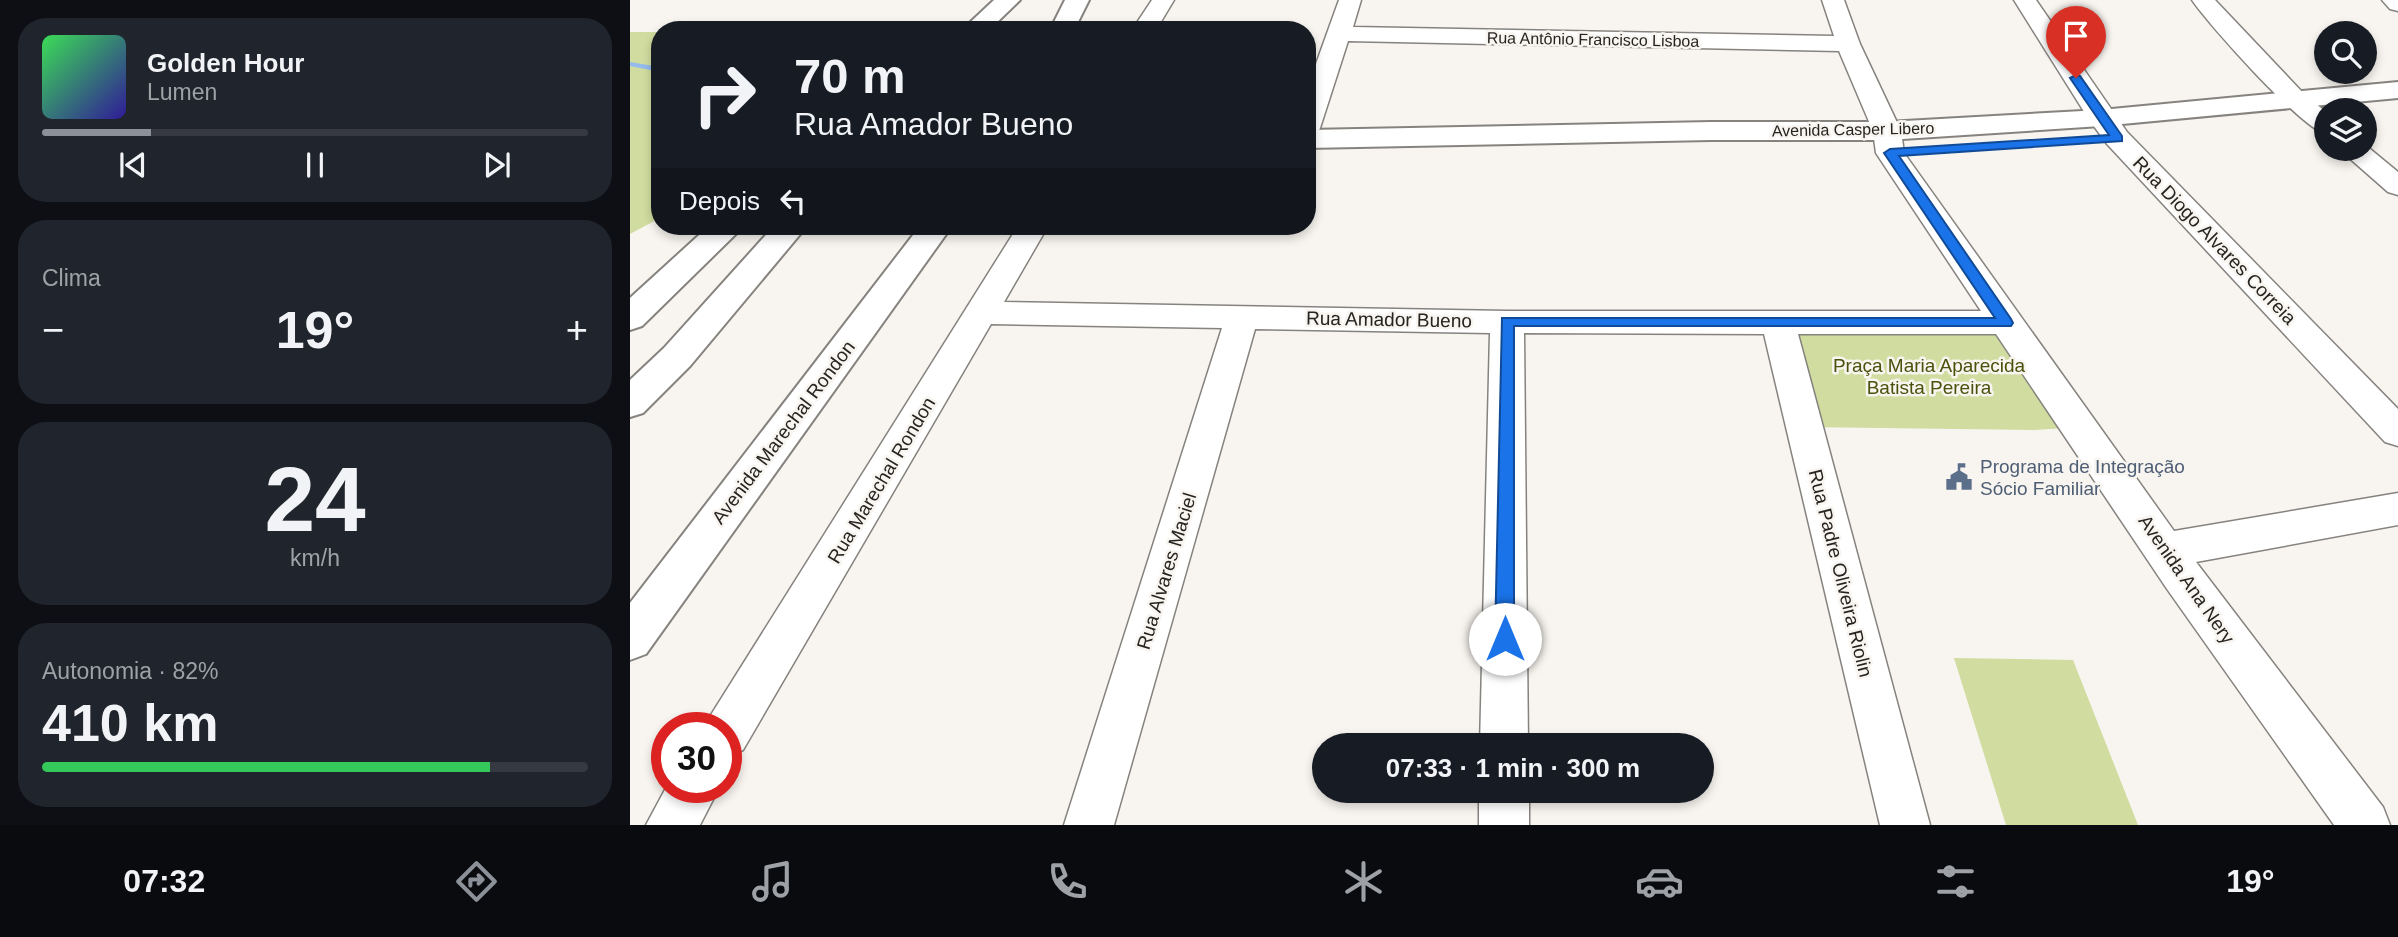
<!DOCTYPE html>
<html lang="pt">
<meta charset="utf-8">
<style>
body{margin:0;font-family:Helvetica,sans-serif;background:#20242c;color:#f1f3f6;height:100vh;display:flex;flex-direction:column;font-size:26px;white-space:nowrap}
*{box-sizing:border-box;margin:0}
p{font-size:23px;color:#9ea1a6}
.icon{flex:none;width:38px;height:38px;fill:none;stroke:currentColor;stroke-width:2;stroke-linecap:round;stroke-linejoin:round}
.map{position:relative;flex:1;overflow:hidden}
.panel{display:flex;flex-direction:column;gap:18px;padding:18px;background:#0d0f14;width:630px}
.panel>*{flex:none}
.hud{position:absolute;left:21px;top:21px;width:665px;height:214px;border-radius:28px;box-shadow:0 4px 10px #0003;background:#171b24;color:#f1f3f6;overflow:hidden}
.buttons{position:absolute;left:1684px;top:21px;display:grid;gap:14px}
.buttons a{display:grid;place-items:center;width:63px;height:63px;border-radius:50%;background:#171b24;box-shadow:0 4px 10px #0003;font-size:35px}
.speed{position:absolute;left:21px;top:712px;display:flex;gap:14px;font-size:35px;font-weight:700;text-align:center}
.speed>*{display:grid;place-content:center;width:91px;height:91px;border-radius:50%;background:#171b24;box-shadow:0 4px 10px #0003;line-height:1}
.speed .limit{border:10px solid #d22;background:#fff;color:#111}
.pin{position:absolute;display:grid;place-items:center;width:60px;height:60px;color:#fff;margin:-72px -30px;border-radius:50% 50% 50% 0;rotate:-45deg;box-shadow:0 0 7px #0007}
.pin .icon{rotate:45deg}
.me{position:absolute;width:77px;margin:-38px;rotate:0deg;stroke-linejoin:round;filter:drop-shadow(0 0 5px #0008)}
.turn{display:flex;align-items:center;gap:24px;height:147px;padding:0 28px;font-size:32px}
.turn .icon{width:91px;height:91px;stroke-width:2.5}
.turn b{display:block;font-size:49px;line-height:60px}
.then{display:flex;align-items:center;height:66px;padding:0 28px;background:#0003;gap:14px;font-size:26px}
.big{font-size:52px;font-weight:800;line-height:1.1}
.panel .card{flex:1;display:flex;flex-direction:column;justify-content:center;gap:10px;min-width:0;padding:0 24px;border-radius:28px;background:#20242c}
.panel .dial{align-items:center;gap:0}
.dial b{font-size:91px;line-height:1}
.song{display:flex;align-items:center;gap:21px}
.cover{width:84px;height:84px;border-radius:10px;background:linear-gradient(135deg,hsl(130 70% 55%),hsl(250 70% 35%))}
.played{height:7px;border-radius:4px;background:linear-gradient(90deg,#8c9099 20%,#363941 20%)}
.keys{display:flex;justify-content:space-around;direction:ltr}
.heat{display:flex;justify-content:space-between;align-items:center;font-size:38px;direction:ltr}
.charge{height:10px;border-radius:5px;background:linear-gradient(90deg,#34c759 82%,#363941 0)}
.trip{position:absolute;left:682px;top:733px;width:402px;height:70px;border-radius:35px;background:#171b24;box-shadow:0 4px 10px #0003;font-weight:800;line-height:70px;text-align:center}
.dock{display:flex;height:112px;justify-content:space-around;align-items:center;background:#090b0e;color:#9ea1a6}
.dock .icon{width:49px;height:49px}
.dock .current{color:#8c9099}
.dock b{font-size:32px;color:#f1f3f6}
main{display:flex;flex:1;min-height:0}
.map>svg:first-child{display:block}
.green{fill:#d1dca0}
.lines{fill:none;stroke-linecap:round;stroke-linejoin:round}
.stream{fill:#95baec;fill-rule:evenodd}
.minor-casing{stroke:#86837f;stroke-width:3}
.tertiary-casing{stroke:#86837f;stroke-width:4}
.secondary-casing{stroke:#86837f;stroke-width:4}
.minor{fill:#fff;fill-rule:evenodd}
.tertiary{fill:#fff;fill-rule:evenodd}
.secondary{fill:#fff;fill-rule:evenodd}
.route{fill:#1a73e8;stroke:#114b97;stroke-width:2}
.labels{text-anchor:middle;stroke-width:5;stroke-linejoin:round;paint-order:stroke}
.far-street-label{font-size:16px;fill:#252422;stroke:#f8f5f0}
.street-label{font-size:19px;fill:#252422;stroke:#f8f5f0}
.park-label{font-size:19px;fill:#49520c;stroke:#f8f5f0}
.service-label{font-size:19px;fill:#4e5e75;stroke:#f8f5f0;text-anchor:start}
</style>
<main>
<section class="panel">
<div class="card">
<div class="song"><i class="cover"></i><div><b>Golden Hour</b><p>Lumen</p></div></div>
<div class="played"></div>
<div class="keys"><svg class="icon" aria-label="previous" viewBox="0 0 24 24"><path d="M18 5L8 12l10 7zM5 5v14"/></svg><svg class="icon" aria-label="pause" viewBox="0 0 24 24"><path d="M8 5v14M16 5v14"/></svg><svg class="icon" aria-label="next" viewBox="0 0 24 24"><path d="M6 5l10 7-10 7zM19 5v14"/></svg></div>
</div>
<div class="card"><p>Clima</p>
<div class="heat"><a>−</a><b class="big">19°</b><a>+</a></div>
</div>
<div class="card dial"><b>24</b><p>km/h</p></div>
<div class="card"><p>Autonomia · 82%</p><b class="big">410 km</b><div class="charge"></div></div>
</section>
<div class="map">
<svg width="1768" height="825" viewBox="0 0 1768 825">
<rect width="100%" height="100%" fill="#f8f5f0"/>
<path class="green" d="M0,32H30V218L0,234Z
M1148,322L1376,323L1450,427L1405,430L1174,427Z
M1324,658L1443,660L1508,825H1376Z"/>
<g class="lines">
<path class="stream" d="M0,62L30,67V72L0,66Z"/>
<defs>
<path id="minor" d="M522,0H544L526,30H502Z
M709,0H731L723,27L1204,36L1192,0H1214L1230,44L1271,131L1274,153L1544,531L1768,493V525L1566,562L1753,807L1760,825H1704L1537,589L1366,334H1168L1300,825H1250L1134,334L894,333L898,746H850L860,333L625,329L484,825H434L592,328L361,324L113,750L96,757V728H75L79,718L388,226H418L374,302L877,311H1351L1246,153L1243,131L1209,51L718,41L690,128L687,134L677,136V89Z
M1384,0H1406L1497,132L1768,409V446L1755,442L1477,144L1458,118Z
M1562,0H1585L1675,95L1696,112V134C1671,128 1579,25 1562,0Z
M1752,0H1768V11L1760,9Z
M1734,144L1768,172V195L1758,192L1709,149H1734Z
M37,786V788H89L70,825H16Z
M849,791H899V825H849Z"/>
<path id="tertiary" d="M1768,82V98L1471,126L1257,140H1081L677,148V130L1081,122H1257L1471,110Z
M79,226H114L12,326L0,330V298Z"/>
<path id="secondary" d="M364,0H390L359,30H332Z
M435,0H459L444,30H420Z
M144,226H177L60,366L13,413L0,417V380L34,348Z
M290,226H322L16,654L0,660V603Z"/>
</defs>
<use href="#minor" class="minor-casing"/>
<use href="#tertiary" class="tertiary-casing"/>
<use href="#secondary" class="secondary-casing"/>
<use href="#minor" class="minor"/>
<use href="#tertiary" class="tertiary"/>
<use href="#secondary" class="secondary"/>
</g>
<path class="route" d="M1446,75L1450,76L1492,136V141L1269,156L1381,319L1383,323L1381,326H884V639L882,646L875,648L868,646L865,639L872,318H1365L1254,153L1260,149L1479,135L1440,78Z"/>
<defs>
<symbol id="civic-bare" viewBox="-9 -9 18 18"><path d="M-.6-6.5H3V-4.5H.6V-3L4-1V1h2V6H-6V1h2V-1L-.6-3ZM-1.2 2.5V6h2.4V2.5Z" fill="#5c6f8a" stroke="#f8f5f0" stroke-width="2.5" paint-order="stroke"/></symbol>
</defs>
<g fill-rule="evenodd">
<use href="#civic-bare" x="1310" y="458" width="38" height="38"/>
</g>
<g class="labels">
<g class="far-street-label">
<text transform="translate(963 39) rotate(1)" y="6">Rua Antônio Francisco Lisboa</text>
<text transform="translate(1223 129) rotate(-1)" y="6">Avenida Casper Libero</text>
</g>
<g class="street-label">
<text transform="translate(1585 240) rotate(46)" y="7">Rua Diogo Alvares Correia</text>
<text transform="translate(759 319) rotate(1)" y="7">Rua Amador Bueno</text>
<text transform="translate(153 432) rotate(-53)" y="7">Avenida Marechal Rondon</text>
<text transform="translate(251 480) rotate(-59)" y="7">Rua Marechal Rondon</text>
<text transform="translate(536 571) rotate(-73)" y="7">Rua Alvares Maciel</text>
<text transform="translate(1211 573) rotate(76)" y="7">Rua Padre Oliveira Riolin</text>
<text transform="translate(1557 579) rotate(55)" y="7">Avenida Ana Nery</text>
</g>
<g class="park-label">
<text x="1299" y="372">Praça Maria Aparecida<tspan x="1299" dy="22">Batista Pereira</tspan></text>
</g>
<g class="service-label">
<text x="1350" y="473">Programa de Integração<tspan x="1350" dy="22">Sócio Familiar</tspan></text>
</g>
</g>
</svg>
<div class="buttons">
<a><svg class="icon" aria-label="search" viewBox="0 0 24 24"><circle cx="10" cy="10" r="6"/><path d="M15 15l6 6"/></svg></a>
<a><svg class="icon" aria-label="layers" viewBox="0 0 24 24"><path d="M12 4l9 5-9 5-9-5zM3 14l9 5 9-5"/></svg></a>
</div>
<div class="speed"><div class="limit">30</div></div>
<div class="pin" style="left:1446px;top:78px;background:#d93025"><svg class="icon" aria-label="arrive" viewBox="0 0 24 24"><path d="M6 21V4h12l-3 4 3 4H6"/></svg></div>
<svg class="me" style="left:875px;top:639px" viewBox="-20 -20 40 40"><circle r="19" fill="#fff"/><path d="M0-13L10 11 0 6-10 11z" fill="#1a73e8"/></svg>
<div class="trip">07:33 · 1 min · 300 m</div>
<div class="hud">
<div class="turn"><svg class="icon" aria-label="right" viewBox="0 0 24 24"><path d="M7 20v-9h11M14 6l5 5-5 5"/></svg><div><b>70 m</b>Rua Amador Bueno</div></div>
<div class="then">Depois<svg class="icon" aria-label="left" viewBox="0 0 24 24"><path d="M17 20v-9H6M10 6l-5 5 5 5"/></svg></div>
</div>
</div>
</main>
<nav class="dock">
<b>07:32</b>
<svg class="icon current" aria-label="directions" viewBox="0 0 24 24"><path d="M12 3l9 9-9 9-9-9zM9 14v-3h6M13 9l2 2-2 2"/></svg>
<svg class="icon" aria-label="music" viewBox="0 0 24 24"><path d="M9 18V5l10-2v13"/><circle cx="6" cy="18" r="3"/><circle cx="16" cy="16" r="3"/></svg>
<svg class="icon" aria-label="phone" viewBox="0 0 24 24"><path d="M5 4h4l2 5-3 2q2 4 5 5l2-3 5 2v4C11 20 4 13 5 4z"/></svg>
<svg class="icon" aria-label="climate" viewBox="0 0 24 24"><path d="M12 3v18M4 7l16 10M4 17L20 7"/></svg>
<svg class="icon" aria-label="car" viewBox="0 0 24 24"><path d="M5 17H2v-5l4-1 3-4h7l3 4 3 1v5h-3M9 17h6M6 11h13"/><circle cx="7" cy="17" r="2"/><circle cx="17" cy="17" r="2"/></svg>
<svg class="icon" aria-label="filters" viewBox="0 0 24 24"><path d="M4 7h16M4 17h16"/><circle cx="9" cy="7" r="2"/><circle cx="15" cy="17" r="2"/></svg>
<b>19°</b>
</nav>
